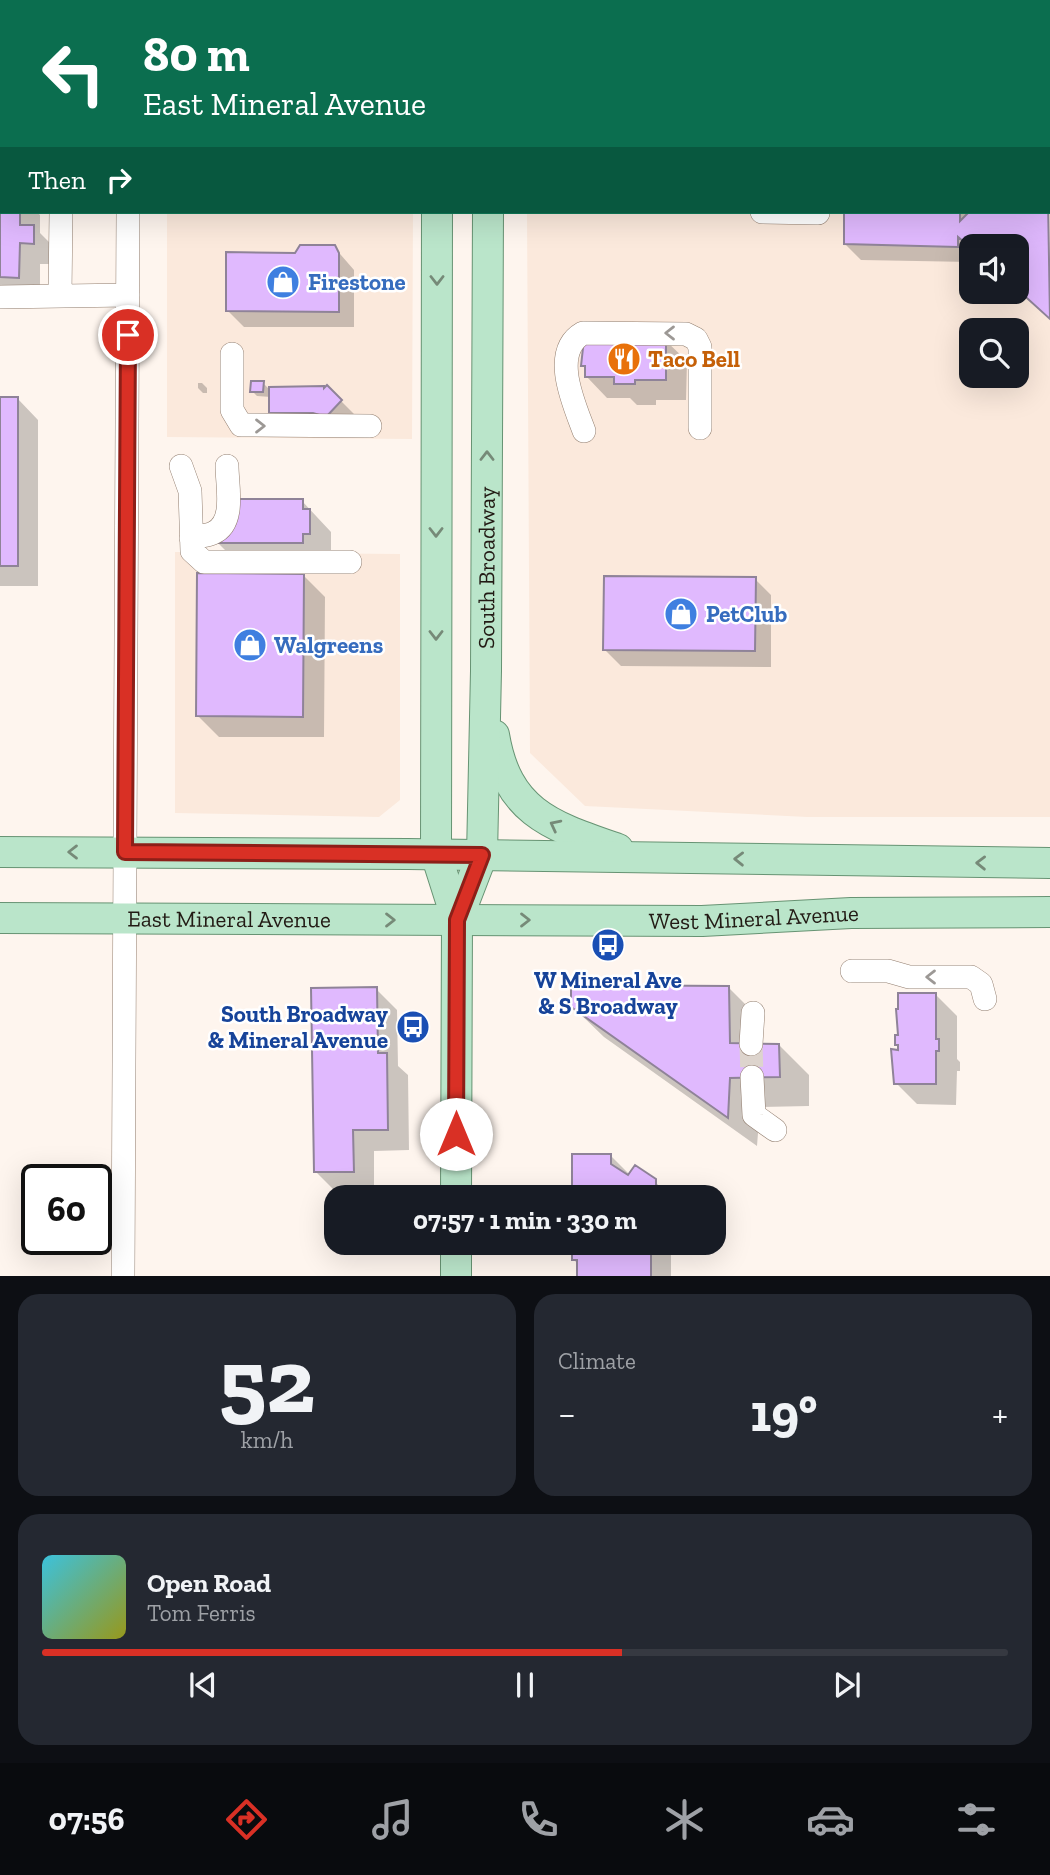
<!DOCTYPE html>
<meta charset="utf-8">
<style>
body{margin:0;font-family:"Zilla Slab",serif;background:#242831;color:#f1f3f6;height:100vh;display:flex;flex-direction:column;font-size:26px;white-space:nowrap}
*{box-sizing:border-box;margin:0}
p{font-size:23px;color:#9ea1a6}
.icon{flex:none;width:38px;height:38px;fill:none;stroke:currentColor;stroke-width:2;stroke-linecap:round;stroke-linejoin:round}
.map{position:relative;height:1276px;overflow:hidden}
.side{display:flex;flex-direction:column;gap:18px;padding:18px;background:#0d0f14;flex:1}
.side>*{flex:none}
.top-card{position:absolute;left:0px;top:0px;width:1050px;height:214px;box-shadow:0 7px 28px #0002;background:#0b6e4f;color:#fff;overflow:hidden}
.controls{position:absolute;left:959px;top:234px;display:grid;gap:14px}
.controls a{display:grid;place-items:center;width:70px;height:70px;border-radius:14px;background:#171b24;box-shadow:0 7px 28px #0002;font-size:35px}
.speed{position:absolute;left:21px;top:1164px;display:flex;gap:14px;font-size:35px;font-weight:700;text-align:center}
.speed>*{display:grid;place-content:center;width:91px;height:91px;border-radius:50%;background:#171b24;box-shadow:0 7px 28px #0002;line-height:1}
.speed .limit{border:4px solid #111;border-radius:10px;background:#fff;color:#111}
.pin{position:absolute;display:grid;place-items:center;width:60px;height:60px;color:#fff;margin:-30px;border:4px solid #fff;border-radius:50%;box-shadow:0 2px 7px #0007}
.me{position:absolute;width:77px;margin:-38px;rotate:0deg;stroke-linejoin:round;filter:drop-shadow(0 0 5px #0008)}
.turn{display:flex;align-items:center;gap:24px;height:147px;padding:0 28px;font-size:32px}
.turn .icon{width:91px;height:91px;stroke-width:2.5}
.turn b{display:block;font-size:49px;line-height:60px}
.then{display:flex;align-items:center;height:66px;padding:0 28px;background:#0003;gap:14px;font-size:26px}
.big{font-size:52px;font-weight:700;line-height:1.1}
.side .card{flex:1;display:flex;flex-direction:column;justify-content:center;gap:10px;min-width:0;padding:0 24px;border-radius:21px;background:#242831}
.side .dial{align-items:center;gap:0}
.dial b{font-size:91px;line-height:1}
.song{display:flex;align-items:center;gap:21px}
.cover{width:84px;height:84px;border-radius:10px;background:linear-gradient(135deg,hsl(190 70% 55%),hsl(60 70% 35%))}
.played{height:7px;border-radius:4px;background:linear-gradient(90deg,#d93025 60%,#363941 60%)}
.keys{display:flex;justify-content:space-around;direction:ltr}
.heat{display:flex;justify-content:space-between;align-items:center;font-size:38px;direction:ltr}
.side .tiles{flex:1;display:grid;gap:18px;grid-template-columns:1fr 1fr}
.card:last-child{grid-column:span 2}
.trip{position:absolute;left:324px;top:1185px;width:402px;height:70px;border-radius:21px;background:#171b24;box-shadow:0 7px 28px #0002;font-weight:700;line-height:70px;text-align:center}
.tabs{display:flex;height:112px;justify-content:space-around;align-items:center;background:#090b0e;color:#9ea1a6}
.tabs .icon{width:49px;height:49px}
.tabs .current{color:#d93025}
.tabs b{font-size:32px;color:#f1f3f6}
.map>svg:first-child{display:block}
.built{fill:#fbe9dc;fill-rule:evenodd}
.shadow{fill:#0003}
.building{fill:#e0b9fe;stroke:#8f8398;stroke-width:2}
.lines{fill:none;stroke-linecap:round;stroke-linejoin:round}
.minor-tunnel{stroke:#ddd4cd;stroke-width:23;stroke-dasharray:23 11;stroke-linecap:butt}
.minor-casing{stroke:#927e6f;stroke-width:24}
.major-casing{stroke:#679373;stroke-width:32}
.minor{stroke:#fff;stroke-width:23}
.major{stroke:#bae5ca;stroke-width:30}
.oneway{stroke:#768a78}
.oneway2{stroke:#9c9895}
.route-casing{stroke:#8d1f18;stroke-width:18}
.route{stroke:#d93025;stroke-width:12}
.labels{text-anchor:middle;stroke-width:5;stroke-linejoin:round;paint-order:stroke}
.shop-label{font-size:23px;font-weight:bold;fill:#366cbe;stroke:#fff;text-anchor:start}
.food-label{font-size:23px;font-weight:bold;fill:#c56008;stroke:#fff;text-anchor:start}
.street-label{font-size:23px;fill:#221a14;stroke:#fff}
.transit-label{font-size:23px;font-weight:bold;fill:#164399;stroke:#fff}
</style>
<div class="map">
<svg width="1050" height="1277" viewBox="0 0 1050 1277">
<rect width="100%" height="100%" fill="#fef5ee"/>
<path class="built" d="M526,0H1050V817H807L585,806L530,753L527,212H1048V2ZM971,247H1017V292H971ZM971,331H1017V376H971Z
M167,212H413L412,439L167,437Z
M175,552L400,554V800L379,817L175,813Z"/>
<path class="shadow" d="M0,0H43L2,2V212H37L40,215V233L55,248V264H40V298H0Z
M1048,201L1050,318L1017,288V247H971V262L861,260L845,244V212H1048Z
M334,247L354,270V327H244L228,311Z
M665,340L687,361L686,400H656V405H637L630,398H607L586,376V368L583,365Z
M198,383H202L207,388V393H203L198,388Z
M263,383L269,389H325L327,387L362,422L292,433L271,412V397L257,396L252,391Z
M0,398H17L38,420V586H0Z
M302,501L331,532V555L238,563L217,542Z
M304,576L325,597L324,737H219L198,716Z
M755,579L771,595V667L621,666L605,650Z
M728,987L758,1017L759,1045H779L809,1075V1106L760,1107L757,1146L604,1037L573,1007Z
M376,989L397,1010L398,1066L408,1075L409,1150L374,1151V1192L337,1193L316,1172Z
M936,995L957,1016V1059L960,1062V1071H957L956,1105L917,1104L896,1083L900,1052Z
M611,1156L630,1175L654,1181L671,1197H578L574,1192Z
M574,1242H671V1277H579V1265L574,1260Z"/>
<path class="building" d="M0,0H8L2,2V212H20V225H34V244L20,243L19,278L0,277Z
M858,0H949L955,2H858Z
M1048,199L1050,319L1017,289V247L971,248L958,237V247L844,244V212H960V221L969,212H1048Z
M300,245H335L339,253V312L226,311V252L295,253Z
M666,338V380H635V384H614V377H585V366H581L584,339Z
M251,381H264L263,392H250Z
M327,385L342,400L326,417L313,413H269V387L324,386V388Z
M0,397H18V566H0Z
M233,499H303V509H310V534H303V543H215Z
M197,573L304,574L303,717L196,716Z
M604,576L756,577L755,651L603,650Z
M571,985L729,986L730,1043L779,1044L780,1077L730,1078L728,1118L571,1007Z
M377,987L378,1053H387L388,1130H353L354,1172H314L311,988Z
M898,993H936V1039H939V1051H936V1084H894L891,1049L898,1050V1045H895V1035H898L896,1009H898Z
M572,1154H611V1164L628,1175L635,1165L656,1179V1197H577V1192H572Z
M572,1242H651V1277H577V1260H572Z"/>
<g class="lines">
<path class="minor-tunnel" d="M751,1044L752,1077"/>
<defs>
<path id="minor" d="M47,0V2
M128,0V2
M214,0L215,2
M244,0H278
M313,0L322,2
M368,0V2
M678,0L680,2
M554,2L556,0
M762,212L818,213
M60,296L61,212
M0,297L128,295
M232,354V410L241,425L370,426
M584,431C574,404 550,352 583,333L686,334L696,339L700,347V428
M181,466L190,491L192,551L204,562H350
M191,538C198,536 207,536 213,533C236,523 227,486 227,466
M852,971H888L909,977H971L981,984L985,999
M751,1044L753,1013
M752,1077L754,1115L775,1130
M123,1277L128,212"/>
<g id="major">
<path d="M438,2V0"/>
<path d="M489,2V0"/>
<path d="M437,212L436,854L457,920L456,1197"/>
<path d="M494,735C507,813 552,826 618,849"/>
<path d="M0,852L408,854L1050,863"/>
<path id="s1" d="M0,918L702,921L851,913L1050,912"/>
<path id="s2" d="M457,920L482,855L486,671L488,212"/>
<path d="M456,1242V1277"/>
</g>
</defs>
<use href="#minor" class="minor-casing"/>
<use href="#major" class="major-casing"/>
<use href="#minor" class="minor"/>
<use href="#major" class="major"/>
</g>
<defs><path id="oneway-chevron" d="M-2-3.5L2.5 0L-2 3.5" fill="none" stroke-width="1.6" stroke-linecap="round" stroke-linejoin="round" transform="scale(1.75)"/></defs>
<g class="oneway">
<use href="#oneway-chevron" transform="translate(437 280) rotate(90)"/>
<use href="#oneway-chevron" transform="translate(487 456) rotate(-90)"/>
<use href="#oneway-chevron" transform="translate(436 532) rotate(90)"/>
<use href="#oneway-chevron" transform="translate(436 635) rotate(90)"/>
<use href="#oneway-chevron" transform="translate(555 825) rotate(-153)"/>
<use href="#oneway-chevron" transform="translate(73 852) rotate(-180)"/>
<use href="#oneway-chevron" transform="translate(739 859) rotate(-179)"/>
<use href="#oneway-chevron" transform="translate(981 863) rotate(-179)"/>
<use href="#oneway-chevron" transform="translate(390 920)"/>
<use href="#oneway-chevron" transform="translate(525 920)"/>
</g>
<g class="oneway2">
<use href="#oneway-chevron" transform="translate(670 333) rotate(-180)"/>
<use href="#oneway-chevron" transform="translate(260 426)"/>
<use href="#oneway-chevron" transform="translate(931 977) rotate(180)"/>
</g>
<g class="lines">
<defs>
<path id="route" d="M128,335L125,852L482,855L457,920L456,1134"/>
</defs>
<use href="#route" class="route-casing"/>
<use href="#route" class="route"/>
</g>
<defs>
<symbol id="shop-disc" viewBox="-11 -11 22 22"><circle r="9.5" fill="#3f7fe0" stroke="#fff"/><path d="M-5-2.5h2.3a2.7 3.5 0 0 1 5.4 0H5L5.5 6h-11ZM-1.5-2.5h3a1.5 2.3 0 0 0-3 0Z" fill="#fff"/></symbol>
<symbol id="restaurant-disc" viewBox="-11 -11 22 22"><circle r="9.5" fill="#e8710a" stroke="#fff"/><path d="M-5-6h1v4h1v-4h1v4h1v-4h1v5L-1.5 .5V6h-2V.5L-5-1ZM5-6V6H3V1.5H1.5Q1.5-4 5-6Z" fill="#fff"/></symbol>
<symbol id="bus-disc" viewBox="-11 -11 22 22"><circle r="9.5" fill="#1a4fb4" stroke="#fff"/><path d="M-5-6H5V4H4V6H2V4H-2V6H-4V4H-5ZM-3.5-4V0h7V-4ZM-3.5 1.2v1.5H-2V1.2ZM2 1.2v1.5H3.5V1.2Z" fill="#fff"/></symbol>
</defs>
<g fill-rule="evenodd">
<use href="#shop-disc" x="264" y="263" width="38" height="38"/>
<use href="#restaurant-disc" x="605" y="340" width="38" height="38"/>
<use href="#shop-disc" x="662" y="595" width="38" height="38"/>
<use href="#shop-disc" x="231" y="626" width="38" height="38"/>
<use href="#bus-disc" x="589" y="926" width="38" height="38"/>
<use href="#bus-disc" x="394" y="1008" width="38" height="38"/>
</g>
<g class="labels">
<g class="shop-label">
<text x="308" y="290">Firestone</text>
<text x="706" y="622">PetClub</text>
<text x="274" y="653">Walgreens</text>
</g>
<g class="food-label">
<text x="648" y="367">Taco Bell</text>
</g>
<g class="street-label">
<text dy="8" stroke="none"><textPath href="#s2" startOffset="357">South Broadway</textPath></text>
<text dy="8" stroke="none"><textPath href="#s1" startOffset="754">West Mineral Avenue</textPath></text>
<text dy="8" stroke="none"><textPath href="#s1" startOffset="229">East Mineral Avenue</textPath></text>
</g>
<g class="transit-label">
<text x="608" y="988">W Mineral Ave<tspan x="608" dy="26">&amp; S Broadway</tspan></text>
<text x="388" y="1022" text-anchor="end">South Broadway<tspan x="388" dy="26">&amp; Mineral Avenue</tspan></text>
</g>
</g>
</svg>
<div class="controls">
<a><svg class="icon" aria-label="sound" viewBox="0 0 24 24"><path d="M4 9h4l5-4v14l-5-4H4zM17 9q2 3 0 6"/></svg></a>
<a><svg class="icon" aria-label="search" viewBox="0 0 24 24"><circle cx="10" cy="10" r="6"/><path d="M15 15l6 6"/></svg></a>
</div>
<div class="speed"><div class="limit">60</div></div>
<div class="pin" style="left:128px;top:335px;background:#d93025"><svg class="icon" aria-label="arrive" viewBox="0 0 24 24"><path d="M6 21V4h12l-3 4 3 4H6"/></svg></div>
<svg class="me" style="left:456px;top:1134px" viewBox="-20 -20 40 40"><circle r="19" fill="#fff"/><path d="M0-13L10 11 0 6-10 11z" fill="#d93025"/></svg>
<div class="trip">07:57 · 1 min · 330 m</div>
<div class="top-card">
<div class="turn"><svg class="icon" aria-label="left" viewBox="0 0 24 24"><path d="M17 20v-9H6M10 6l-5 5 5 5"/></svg><div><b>80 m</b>East Mineral Avenue</div></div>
<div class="then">Then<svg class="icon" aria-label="right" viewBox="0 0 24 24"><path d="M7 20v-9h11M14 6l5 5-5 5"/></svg></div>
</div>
</div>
<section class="side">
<div class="tiles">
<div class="card dial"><b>52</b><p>km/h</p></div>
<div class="card"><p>Climate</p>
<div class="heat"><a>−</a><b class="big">19°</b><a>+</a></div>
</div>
<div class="card">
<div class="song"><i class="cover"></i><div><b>Open Road</b><p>Tom Ferris</p></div></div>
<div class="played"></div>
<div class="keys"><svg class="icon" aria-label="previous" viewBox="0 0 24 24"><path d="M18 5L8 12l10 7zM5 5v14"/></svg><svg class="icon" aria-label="pause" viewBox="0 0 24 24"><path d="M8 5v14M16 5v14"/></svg><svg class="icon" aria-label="next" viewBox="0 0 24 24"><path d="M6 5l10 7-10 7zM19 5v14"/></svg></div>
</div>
</div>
</section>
<nav class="tabs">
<b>07:56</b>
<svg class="icon current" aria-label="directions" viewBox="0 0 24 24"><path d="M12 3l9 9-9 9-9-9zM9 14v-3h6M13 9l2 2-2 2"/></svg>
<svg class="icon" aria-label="music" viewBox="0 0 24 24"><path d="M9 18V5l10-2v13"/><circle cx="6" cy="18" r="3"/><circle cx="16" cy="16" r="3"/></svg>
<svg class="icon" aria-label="phone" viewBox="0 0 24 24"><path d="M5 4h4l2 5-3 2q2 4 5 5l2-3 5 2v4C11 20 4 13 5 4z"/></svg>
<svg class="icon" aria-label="climate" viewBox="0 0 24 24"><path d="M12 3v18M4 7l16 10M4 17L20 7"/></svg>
<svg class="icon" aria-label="car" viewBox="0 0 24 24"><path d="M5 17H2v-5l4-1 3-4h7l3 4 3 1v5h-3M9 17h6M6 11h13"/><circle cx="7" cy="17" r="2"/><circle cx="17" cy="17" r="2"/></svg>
<svg class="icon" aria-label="filters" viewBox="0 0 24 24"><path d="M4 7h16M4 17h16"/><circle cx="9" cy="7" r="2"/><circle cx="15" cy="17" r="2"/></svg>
</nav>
